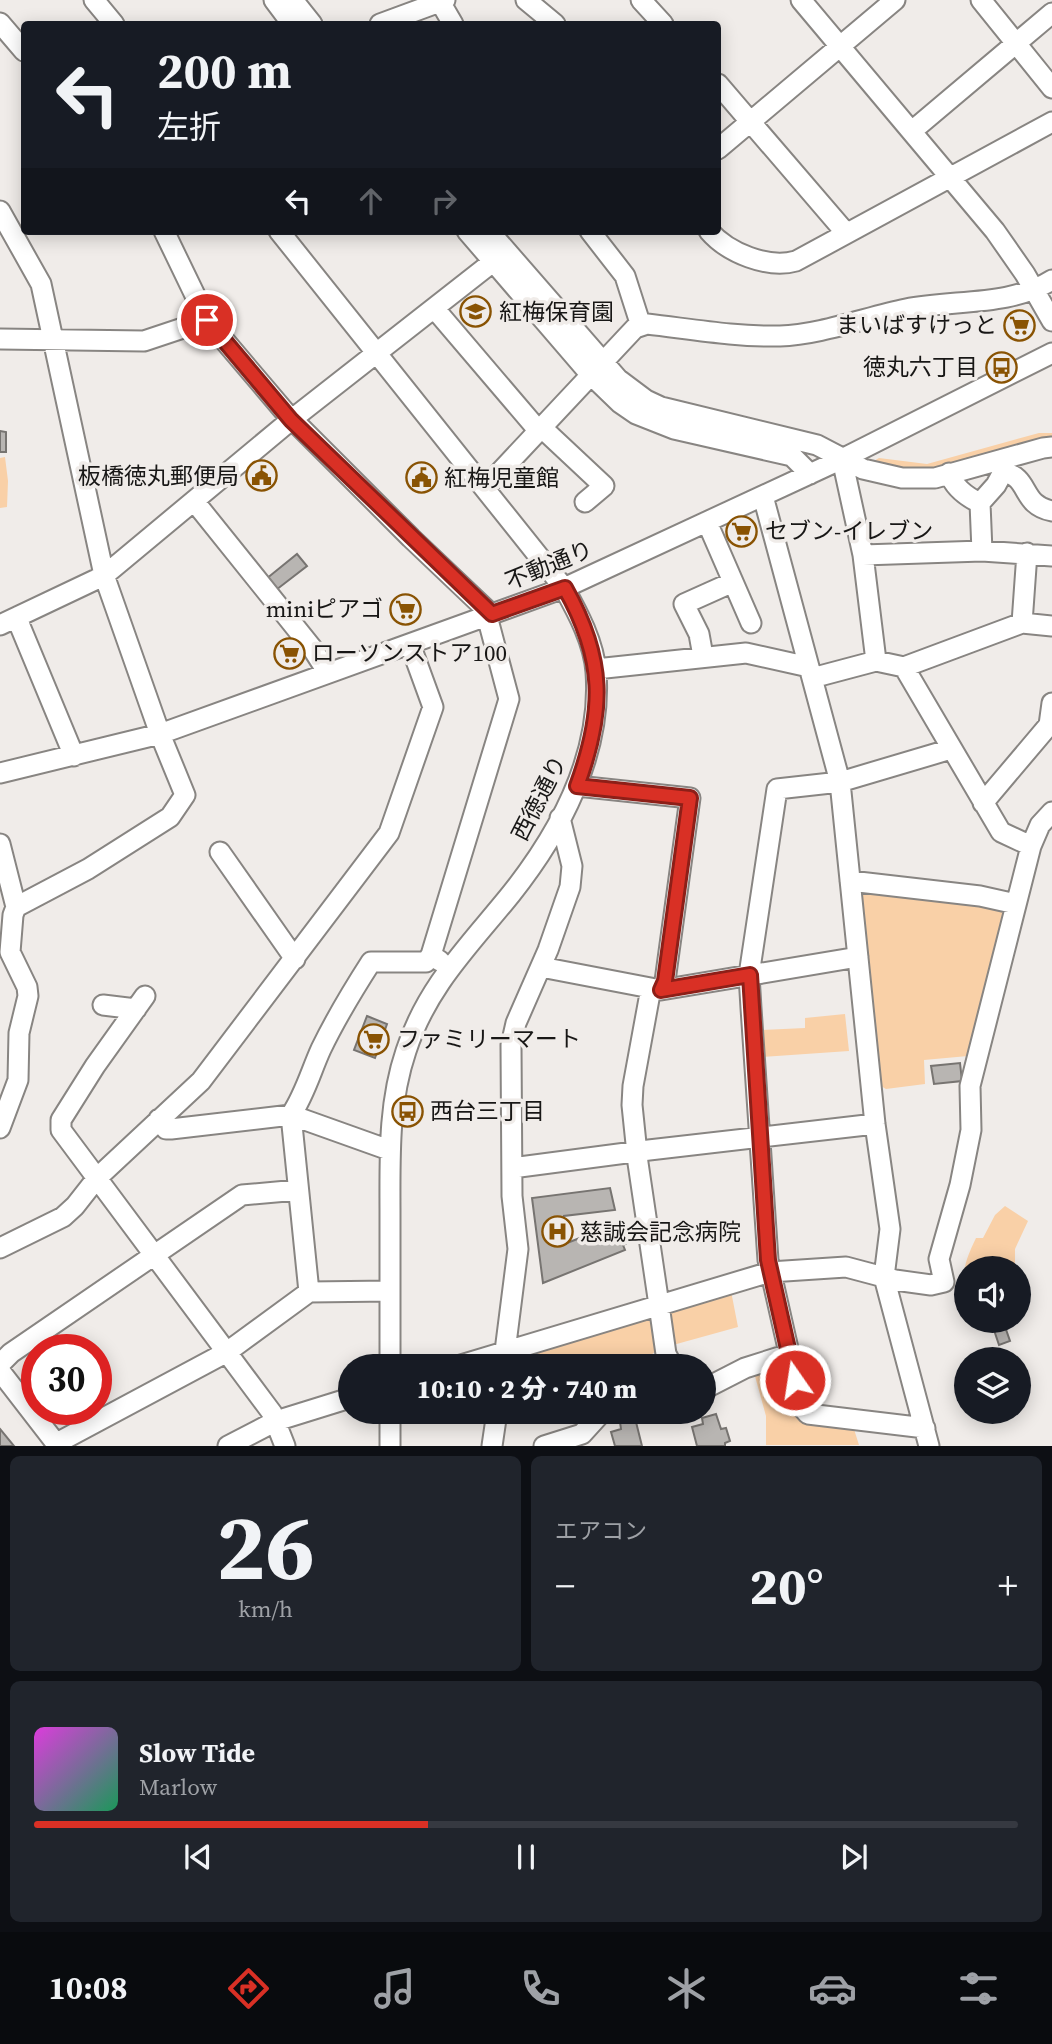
<!DOCTYPE html>
<html lang="ja">
<meta charset="utf-8">
<style>
body{margin:0;font-family:"Source Serif 4","Noto Sans JP",serif;background:#20242c;color:#f1f3f6;height:100vh;display:flex;flex-direction:column;font-size:26px;white-space:nowrap}
*{box-sizing:border-box;margin:0}
p{font-size:23px;color:#9ea1a6}
.icon{flex:none;width:38px;height:38px;fill:none;stroke:currentColor;stroke-width:2;stroke-linecap:round;stroke-linejoin:round}
.map{position:relative;height:1446px;overflow:hidden}
.details{display:flex;flex-direction:column;gap:10px;padding:10px;background:#0d0f14;flex:1}
.details>*{flex:none}
.hud{position:absolute;left:21px;top:21px;width:700px;height:214px;border-radius:7px;box-shadow:0 4px 18px #0003;background:#171b24;color:#f1f3f6;overflow:hidden}
.fabs{position:absolute;left:954px;top:1256px;display:grid;gap:14px}
.fabs a{display:grid;place-items:center;width:77px;height:77px;border-radius:50%;background:#171b24;box-shadow:0 4px 18px #0003;font-size:35px}
.speed{position:absolute;left:21px;top:1334px;display:flex;gap:14px;font-size:35px;font-weight:700;text-align:center}
.speed>*{display:grid;place-content:center;width:91px;height:91px;border-radius:50%;background:#171b24;box-shadow:0 4px 18px #0003;line-height:1}
.speed .limit{border:10px solid #d22;background:#fff;color:#111}
.pin{position:absolute;display:grid;place-items:center;width:60px;height:60px;color:#fff;margin:-30px;border:4px solid #fff;border-radius:50%;box-shadow:0 2px 7px #0007}
.me{position:absolute;width:77px;margin:-38px;rotate:347deg;stroke-linejoin:round;filter:drop-shadow(0 0 5px #0008)}
.turn{display:flex;align-items:center;gap:24px;height:147px;padding:0 21px;font-size:32px}
.turn .icon{width:91px;height:91px;stroke-width:2.5}
.turn b{display:block;font-size:49px;line-height:60px}
.lanes{display:flex;align-items:center;height:66px;padding:0 21px;background:#0003;justify-content:center;gap:35px;direction:ltr}
.lanes .off{opacity:.35}
.big{font-size:52px;font-weight:800;line-height:1.1}
.details .card{flex:1;display:flex;flex-direction:column;justify-content:center;gap:10px;min-width:0;padding:0 24px;border-radius:10px;background:#20242c}
.details .dial{align-items:center;gap:0}
.dial b{font-size:91px;line-height:1}
.song{display:flex;align-items:center;gap:21px}
.cover{width:84px;height:84px;border-radius:10px;background:linear-gradient(135deg,hsl(300 70% 55%),hsl(150 70% 35%))}
.played{height:7px;border-radius:4px;background:linear-gradient(90deg,#d93025 40%,#363941 40%)}
.keys{display:flex;justify-content:space-around;direction:ltr}
.heat{display:flex;justify-content:space-between;align-items:center;font-size:38px;direction:ltr}
.details .tiles{flex:1;display:grid;gap:10px;grid-template-columns:1fr 1fr}
.card:last-child{grid-column:span 2}
.trip{position:absolute;left:338px;top:1354px;width:378px;height:70px;border-radius:35px;background:#171b24;box-shadow:0 4px 18px #0003;font-weight:800;line-height:70px;text-align:center}
.tab-bar{display:flex;height:112px;justify-content:space-around;align-items:center;background:#090b0e;color:#9ea1a6}
.tab-bar .icon{width:49px;height:49px}
.tab-bar .current{color:#d93025}
.tab-bar b{font-size:32px;color:#f1f3f6}
.map>svg:first-child{display:block}
.green{fill:#f9d0a7}
.building{fill:#b8b5b2;stroke:#777471;stroke-width:2}
.lines{fill:none;stroke-linecap:round;stroke-linejoin:round}
.minor-casing{stroke:#888582;stroke-width:23}
.minor{stroke:#fff;stroke-width:19}
.route-casing{stroke:#8d1f18;stroke-width:18}
.route{stroke:#d93025;stroke-width:12}
.labels{text-anchor:middle;stroke-width:7;stroke-linejoin:round;paint-order:stroke}
.poi-label{font-size:23px;fill:#181716;stroke:#f0ece9;text-anchor:start}
.street-label{font-size:23px;fill:#181716;stroke:#f0ece9}
</style>
<div class="map">
<svg width="1052" height="1446" viewBox="0 0 1052 1446">
<rect width="100%" height="100%" fill="#f0ece9"/>
<path class="green" d="M1039,433H1052V445L930,476L865,466L879,458L927,464Z
M5,457L8,481L7,507L0,508V458Z
M866,889L999,907L1006,916L968,1056L924,1060L925,1084L886,1089L881,1086L862,893Z
M845,1014L849,1051L762,1057L761,1030L805,1028V1018Z
M1005,1206L1028,1221L1015,1249V1269H966V1287C960,1271 969,1253 976,1238H983L995,1215Z
M731,1291L738,1327L673,1345L668,1315L672,1308Z
M647,1317L651,1320L656,1351L636,1367H511L517,1356Z
M781,1361L797,1419L853,1426L859,1445H766V1416L753,1369Z"/>
<path class="building" d="M0,431L6,432V452H0Z
M297,554L307,566L276,590L266,579Z
M367,1016L387,1024L375,1058L354,1050Z
M960,1063L962,1081L934,1084L931,1066Z
M610,1188L615,1210L564,1216L567,1243L618,1223L627,1243L623,1245L625,1250L543,1283L532,1198Z
M991,1321H1003L1010,1341L999,1345Z
M716,1414L721,1429L726,1428L730,1441L725,1443V1446H697L692,1427L703,1424L702,1418Z
M635,1418L642,1446H615L611,1432L621,1429L620,1422Z
M0,1429L14,1446H0Z"/>
<g class="lines">
<defs>
<path id="minor" d="M94,0L114,24
M274,0L292,24
M293,0L312,24
M439,0L453,24
M526,0L555,24
M641,0L663,24
M801,0L995,231L1025,274L1052,321
M981,0L1052,88
M0,23L24,51
M380,24L445,0
M718,84L846,233
M912,131L1052,13
M718,149L895,0
M0,211L41,284L104,575L160,734L185,795L170,817L88,869L16,907
M164,231L207,320L285,412L411,538L492,615
M279,231L564,588C578,613 594,643 596,672C602,753 561,831 511,894C470,945 427,986 406,1051C388,1104 390,1158 390,1213C390,1264 390,1316 390,1367
M467,231L590,374L620,403L636,414L674,429L792,456L810,474
M489,231L618,379L646,400L661,407L817,445L863,469L902,478H935L1043,448L1052,447
M590,231L625,276L641,326
M709,231C728,253 768,269 796,261L1052,122
M434,308L538,430
M0,339L144,341L207,320
M541,427L604,486L585,502
M842,459L863,555L876,661
M949,473C954,487 967,497 980,503L996,485L1003,472C1031,477 1020,505 1052,511
M485,488L635,328L647,324C691,329 736,337 780,336C819,335 867,317 906,309C954,299 1009,307 1052,280
M763,496L840,782L875,1124L890,1229L884,1277L929,1446
M194,501L312,648L328,673
M980,503L982,551
M707,522L751,623
M863,555L982,551L1052,556
M19,616L20,626L74,756
M1022,623L1027,553
M0,625L97,579L112,569L291,420L494,261
M703,656L699,634L684,604L733,582
M904,667L1022,623L1052,626
M596,669L746,653L809,667
M812,678L876,661L904,667L1001,832L1031,846
M0,773L160,734L564,588L842,459L1052,353
M577,786L690,798L665,981L661,990
M983,803L1049,725L1052,703
M0,844L16,907L13,915L10,952L27,987L28,996L19,1033L18,1080L0,1128
M220,852L295,959
M850,881L980,896L1016,904
M440,961L431,955L509,699L487,616
M541,967L661,990L858,957
M651,988L633,1086L632,1105L638,1163L659,1305L666,1354L673,1367
M145,996L95,1066L61,1120V1130L272,1413L285,1446
M103,1005L136,1009
M159,1119L166,1129H171L291,1115L389,1150
M512,1168L649,1150L875,1124
M0,1248L63,1217L75,1206L97,1178L201,1081L389,833L433,707L410,644
M309,1292L291,1115C305,1094 311,1071 321,1049C336,1018 353,990 371,962H426L431,955
M0,1364L11,1353L242,1195L298,1190
M454,1367L770,1272L846,1267L895,1280L931,1285L944,1282L939,1259L960,1185L971,1130L970,1086L1031,846L1040,825L1052,812
M503,1367L518,1249L512,1196L511,1045L516,1023L548,950L570,887L572,866L560,818
M0,1371L58,1446
M704,1389L745,1368L789,1354
M390,1412V1446
M925,1428L808,1414L801,1406L768,1260L751,1008L749,975L777,789L840,782L951,749
M57,1443L227,1352L309,1292L390,1291
M228,1446L276,1421L350,1398
M492,1446L497,1412
M544,1446L582,1434L602,1412"/>
</defs>
<use href="#minor" class="minor-casing"/>
<use href="#minor" class="minor"/>
</g>
<g class="lines">
<defs>
<path id="route" d="M207,320L291,420L492,614L565,588C605,659 605,710 577,786L690,798L665,981L661,990L750,975L768,1260L795,1380"/>
</defs>
<use href="#route" class="route-casing"/>
<use href="#route" class="route"/>
</g>
<defs>
<symbol id="school-ring" viewBox="-11 -11 22 22"><circle r="9.5" fill="#f0ece9" stroke="#895303" stroke-width="1.5"/><path d="M0-5L7-2L0 1L-7-2ZM-4 1L0 2.5L4 1V4Q0 6-4 4Z" fill="#895303"/></symbol>
<symbol id="supermarket-ring" viewBox="-11 -11 22 22"><circle r="9.5" fill="#f0ece9" stroke="#895303" stroke-width="1.5"/><path d="M-6-5.5h2.5l.6 2H6L4.5 2H-2.5L-4.4-4H-6ZM-1.5 3.2a1.3 1.3 0 1 0 .1 0ZM3 3.2a1.3 1.3 0 1 0 .1 0Z" fill="#895303"/></symbol>
<symbol id="bus-ring" viewBox="-11 -11 22 22"><circle r="9.5" fill="#f0ece9" stroke="#895303" stroke-width="1.5"/><path d="M-5-6H5V4H4V6H2V4H-2V6H-4V4H-5ZM-3.5-4V0h7V-4ZM-3.5 1.2v1.5H-2V1.2ZM2 1.2v1.5H3.5V1.2Z" fill="#895303"/></symbol>
<symbol id="civic-ring" viewBox="-11 -11 22 22"><circle r="9.5" fill="#f0ece9" stroke="#895303" stroke-width="1.5"/><path d="M-.6-6.5H3V-4.5H.6V-3L4-1V1h2V6H-6V1h2V-1L-.6-3ZM-1.2 2.5V6h2.4V2.5Z" fill="#895303"/></symbol>
<symbol id="hospital-ring" viewBox="-11 -11 22 22"><circle r="9.5" fill="#f0ece9" stroke="#895303" stroke-width="1.5"/><path d="M-5-5h3v3.5h4V-5h3V5h-3V1.5h-4V5h-3Z" fill="#895303"/></symbol>
</defs>
<g fill-rule="evenodd">
<use href="#school-ring" x="458" y="294" width="35" height="35"/>
<use href="#supermarket-ring" x="1002" y="308" width="35" height="35"/>
<use href="#bus-ring" x="984" y="350" width="35" height="35"/>
<use href="#civic-ring" x="244" y="458" width="35" height="35"/>
<use href="#civic-ring" x="404" y="460" width="35" height="35"/>
<use href="#supermarket-ring" x="724" y="514" width="35" height="35"/>
<use href="#supermarket-ring" x="388" y="592" width="35" height="35"/>
<use href="#supermarket-ring" x="272" y="636" width="35" height="35"/>
<use href="#supermarket-ring" x="356" y="1022" width="35" height="35"/>
<use href="#bus-ring" x="390" y="1094" width="35" height="35"/>
<use href="#hospital-ring" x="540" y="1214" width="35" height="35"/>
</g>
<g class="labels">
<g class="poi-label">
<text x="499" y="320">紅梅保育園</text>
<text x="997" y="333" text-anchor="end">まいばすけっと</text>
<text x="978" y="375" text-anchor="end">徳丸六丁目</text>
<text x="239" y="484" text-anchor="end">板橋徳丸郵便局</text>
<text x="444" y="486">紅梅児童館</text>
<text x="765" y="539">セブン-イレブン</text>
<text x="383" y="617" text-anchor="end">miniピアゴ</text>
<text x="312" y="661">ローソンストア100</text>
<text x="397" y="1047">ファミリーマート</text>
<text x="430" y="1119">西台三丁目</text>
<text x="580" y="1240">慈誠会記念病院</text>
</g>
<g class="street-label">
<text transform="translate(549 565) rotate(-22)" y="8">不動通り</text>
<text transform="translate(539 798) rotate(-63)" y="8">西徳通り</text>
</g>
</g>
</svg>
<div class="fabs">
<a><svg class="icon" aria-label="sound" viewBox="0 0 24 24"><path d="M4 9h4l5-4v14l-5-4H4zM17 9q2 3 0 6"/></svg></a>
<a><svg class="icon" aria-label="layers" viewBox="0 0 24 24"><path d="M12 4l9 5-9 5-9-5zM3 14l9 5 9-5"/></svg></a>
</div>
<div class="speed"><div class="limit">30</div></div>
<div class="pin" style="left:207px;top:320px;background:#d93025"><svg class="icon" aria-label="arrive" viewBox="0 0 24 24"><path d="M6 21V4h12l-3 4 3 4H6"/></svg></div>
<svg class="me" style="left:795px;top:1380px" viewBox="-20 -20 40 40"><circle r="17" fill="#d93025" stroke="#fff" stroke-width="3"/><path d="M0-11L8 9 0 5-8 9z" fill="#fff"/></svg>
<div class="trip">10:10 · 2 分 · 740 m</div>
<div class="hud">
<div class="turn"><svg class="icon" aria-label="left" viewBox="0 0 24 24"><path d="M17 20v-9H6M10 6l-5 5 5 5"/></svg><div><b>200 m</b>左折</div></div>
<div class="lanes"><svg class="icon" aria-label="left" viewBox="0 0 24 24"><path d="M17 20v-9H6M10 6l-5 5 5 5"/></svg><svg class="icon off" aria-label="ahead" viewBox="0 0 24 24"><path d="M12 20V5M6 11l6-6 6 6"/></svg><svg class="icon off" aria-label="right" viewBox="0 0 24 24"><path d="M7 20v-9h11M14 6l5 5-5 5"/></svg></div>
</div>
</div>
<section class="details">
<div class="tiles">
<div class="card dial"><b>26</b><p>km/h</p></div>
<div class="card"><p>エアコン</p>
<div class="heat"><a>−</a><b class="big">20°</b><a>+</a></div>
</div>
<div class="card">
<div class="song"><i class="cover"></i><div><b>Slow Tide</b><p>Marlow</p></div></div>
<div class="played"></div>
<div class="keys"><svg class="icon" aria-label="previous" viewBox="0 0 24 24"><path d="M18 5L8 12l10 7zM5 5v14"/></svg><svg class="icon" aria-label="pause" viewBox="0 0 24 24"><path d="M8 5v14M16 5v14"/></svg><svg class="icon" aria-label="next" viewBox="0 0 24 24"><path d="M6 5l10 7-10 7zM19 5v14"/></svg></div>
</div>
</div>
</section>
<nav class="tab-bar">
<b>10:08</b>
<svg class="icon current" aria-label="directions" viewBox="0 0 24 24"><path d="M12 3l9 9-9 9-9-9zM9 14v-3h6M13 9l2 2-2 2"/></svg>
<svg class="icon" aria-label="music" viewBox="0 0 24 24"><path d="M9 18V5l10-2v13"/><circle cx="6" cy="18" r="3"/><circle cx="16" cy="16" r="3"/></svg>
<svg class="icon" aria-label="phone" viewBox="0 0 24 24"><path d="M5 4h4l2 5-3 2q2 4 5 5l2-3 5 2v4C11 20 4 13 5 4z"/></svg>
<svg class="icon" aria-label="climate" viewBox="0 0 24 24"><path d="M12 3v18M4 7l16 10M4 17L20 7"/></svg>
<svg class="icon" aria-label="car" viewBox="0 0 24 24"><path d="M5 17H2v-5l4-1 3-4h7l3 4 3 1v5h-3M9 17h6M6 11h13"/><circle cx="7" cy="17" r="2"/><circle cx="17" cy="17" r="2"/></svg>
<svg class="icon" aria-label="filters" viewBox="0 0 24 24"><path d="M4 7h16M4 17h16"/><circle cx="9" cy="7" r="2"/><circle cx="15" cy="17" r="2"/></svg>
</nav>
